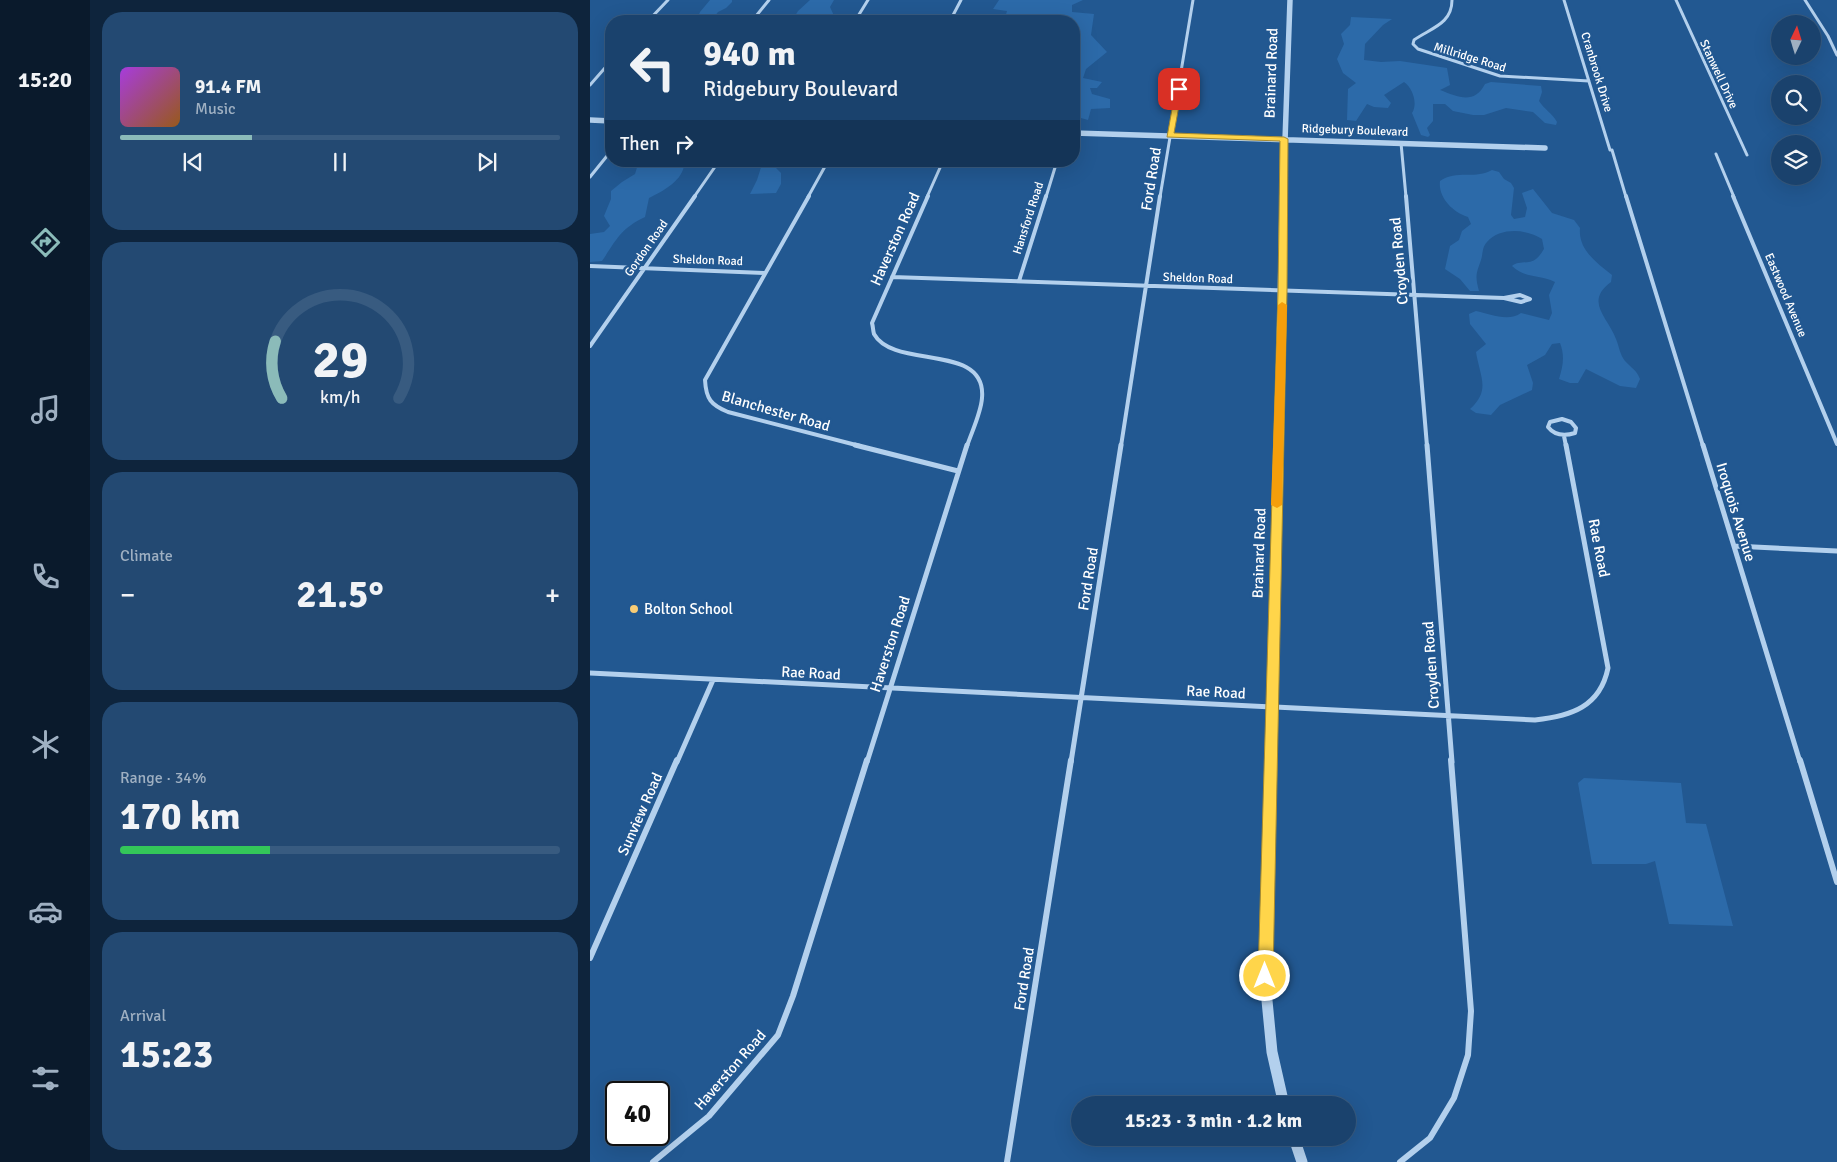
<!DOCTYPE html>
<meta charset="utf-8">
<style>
body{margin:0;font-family:Signika,sans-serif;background:#234972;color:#f1f3f6;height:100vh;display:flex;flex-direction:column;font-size:19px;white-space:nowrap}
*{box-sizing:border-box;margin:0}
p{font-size:16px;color:#9fb0c2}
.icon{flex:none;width:28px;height:28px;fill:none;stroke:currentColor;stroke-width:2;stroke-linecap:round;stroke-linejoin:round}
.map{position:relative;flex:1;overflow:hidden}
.details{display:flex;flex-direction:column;gap:12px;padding:12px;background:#0e243c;width:500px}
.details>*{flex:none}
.top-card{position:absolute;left:15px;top:15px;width:475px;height:152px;border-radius:20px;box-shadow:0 5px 20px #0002,0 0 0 1px #385b80;background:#1a426d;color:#f1f3f6;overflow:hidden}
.needle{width:32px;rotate:4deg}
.fabs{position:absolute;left:1181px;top:15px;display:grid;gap:10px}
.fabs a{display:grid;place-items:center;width:50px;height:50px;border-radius:50%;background:#1a426d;box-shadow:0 5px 20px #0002,0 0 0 1px #385b80;font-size:25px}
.speed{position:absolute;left:15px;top:1081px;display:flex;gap:10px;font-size:25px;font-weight:700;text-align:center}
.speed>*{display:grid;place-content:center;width:65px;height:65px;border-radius:50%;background:#1a426d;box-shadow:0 5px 20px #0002,0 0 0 1px #385b80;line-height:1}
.speed .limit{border:2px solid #111;border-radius:8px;background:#fff;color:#111}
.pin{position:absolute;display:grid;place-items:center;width:42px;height:42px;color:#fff;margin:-21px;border-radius:10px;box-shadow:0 2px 8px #0006}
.me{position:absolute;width:55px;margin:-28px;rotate:0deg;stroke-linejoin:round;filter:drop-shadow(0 0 4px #0008)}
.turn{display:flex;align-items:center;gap:18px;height:105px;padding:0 15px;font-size:22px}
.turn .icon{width:65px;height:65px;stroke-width:2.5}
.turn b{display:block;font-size:35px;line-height:42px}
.then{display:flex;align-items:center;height:48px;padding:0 15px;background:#0003;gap:10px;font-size:19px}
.big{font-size:38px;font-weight:700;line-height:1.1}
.details .card{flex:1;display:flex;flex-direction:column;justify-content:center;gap:8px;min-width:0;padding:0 18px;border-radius:20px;background:#234972}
.details .dial{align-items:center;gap:0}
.dial svg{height:130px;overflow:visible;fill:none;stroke:#385b80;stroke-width:7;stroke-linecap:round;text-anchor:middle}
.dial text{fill:#f1f3f6;stroke:none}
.song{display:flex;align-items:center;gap:15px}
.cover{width:60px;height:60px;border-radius:8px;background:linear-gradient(135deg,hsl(280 70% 55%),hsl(30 70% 35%))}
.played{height:5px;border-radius:2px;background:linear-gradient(90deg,#8bbbb9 30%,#385b80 30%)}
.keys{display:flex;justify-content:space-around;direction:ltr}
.heat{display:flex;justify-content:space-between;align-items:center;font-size:28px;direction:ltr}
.charge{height:8px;border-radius:4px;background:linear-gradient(90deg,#34c759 34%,#385b80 0)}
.trip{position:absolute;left:481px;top:1096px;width:285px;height:50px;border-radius:25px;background:#1a426d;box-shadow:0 5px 20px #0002,0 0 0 1px #385b80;font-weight:700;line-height:50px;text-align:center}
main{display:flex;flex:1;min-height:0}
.menu{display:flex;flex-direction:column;width:90px;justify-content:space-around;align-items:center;background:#0a1a2c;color:#9fb0c2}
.menu .icon{width:35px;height:35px}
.menu .on{color:#8bbbb9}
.menu b{font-size:22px;color:#f1f3f6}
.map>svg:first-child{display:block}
.green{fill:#2c6aa9}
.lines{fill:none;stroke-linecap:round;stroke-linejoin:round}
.minor-far3{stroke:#b3d0ed;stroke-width:3}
.minor-far2{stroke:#b3d0ed;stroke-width:4}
.minor-far1{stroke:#b3d0ed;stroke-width:5}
.minor{stroke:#b3d0ed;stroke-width:6}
.tertiary-far3{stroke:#b3d0ed;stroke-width:5.5}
.tertiary-far2{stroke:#b3d0ed;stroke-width:7}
.tertiary-far1{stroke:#b3d0ed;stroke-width:9}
.tertiary{stroke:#b3d0ed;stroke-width:11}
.route{fill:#ffd54a;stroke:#a68a30}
.slow{fill:#f59e0b}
.poi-dot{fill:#f8cc75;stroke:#225891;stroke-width:2}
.labels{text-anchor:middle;stroke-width:5;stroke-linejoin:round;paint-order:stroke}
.far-street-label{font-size:12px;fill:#fff;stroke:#225891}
.street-label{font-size:15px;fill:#fff;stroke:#225891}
.poi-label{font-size:15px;fill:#fff;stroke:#225891;text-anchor:start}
</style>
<main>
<nav class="menu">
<b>15:20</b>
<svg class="icon on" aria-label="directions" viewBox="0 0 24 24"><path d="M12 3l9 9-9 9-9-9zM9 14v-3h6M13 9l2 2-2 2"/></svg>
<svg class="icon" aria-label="music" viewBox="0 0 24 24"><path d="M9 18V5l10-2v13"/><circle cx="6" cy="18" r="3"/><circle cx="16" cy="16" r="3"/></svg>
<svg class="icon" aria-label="phone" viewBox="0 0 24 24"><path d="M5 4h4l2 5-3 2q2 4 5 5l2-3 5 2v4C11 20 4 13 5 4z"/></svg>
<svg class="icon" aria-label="climate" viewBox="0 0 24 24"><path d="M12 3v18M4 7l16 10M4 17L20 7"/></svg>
<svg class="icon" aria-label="car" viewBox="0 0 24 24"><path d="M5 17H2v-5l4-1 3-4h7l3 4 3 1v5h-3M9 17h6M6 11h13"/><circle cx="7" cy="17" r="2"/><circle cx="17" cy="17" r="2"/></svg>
<svg class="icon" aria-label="filters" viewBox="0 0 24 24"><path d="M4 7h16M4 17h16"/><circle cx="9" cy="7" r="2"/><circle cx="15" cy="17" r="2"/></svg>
</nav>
<section class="details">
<div class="card">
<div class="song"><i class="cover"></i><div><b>91.4 FM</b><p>Music</p></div></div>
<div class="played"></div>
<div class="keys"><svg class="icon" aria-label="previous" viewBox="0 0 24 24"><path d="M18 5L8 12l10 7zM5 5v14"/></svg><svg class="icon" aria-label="pause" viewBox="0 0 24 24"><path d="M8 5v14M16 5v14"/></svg><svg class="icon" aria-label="next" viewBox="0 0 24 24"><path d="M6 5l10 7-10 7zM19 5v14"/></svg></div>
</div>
<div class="card dial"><svg viewBox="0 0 100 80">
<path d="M14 69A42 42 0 1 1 86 69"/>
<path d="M14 69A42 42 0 0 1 10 34" stroke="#8bbbb9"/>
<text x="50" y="56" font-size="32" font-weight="700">29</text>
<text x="50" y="72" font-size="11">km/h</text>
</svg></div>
<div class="card"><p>Climate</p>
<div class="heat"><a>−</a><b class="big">21.5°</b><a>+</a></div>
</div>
<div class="card"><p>Range · 34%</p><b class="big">170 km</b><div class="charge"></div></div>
<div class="card"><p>Arrival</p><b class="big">15:23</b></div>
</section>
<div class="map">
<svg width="1247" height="1162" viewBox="0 0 1247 1162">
<rect width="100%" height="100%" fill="#225891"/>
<path class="green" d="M120,0H142V2L136,8L128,12L121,21H106L110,12Z
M220,0H244L240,7L245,18L249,20L248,21H202L208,11Z
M409,0H493L482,5V12L504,14L501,35L517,52L496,69L493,78L512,82L507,88H500L502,94L520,99V108L501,109L498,120L491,118L484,108V21H414L417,11L403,9Z
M761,17L802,19L793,25L775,44L774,60L791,62L810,61L857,68L860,85L850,90C868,97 884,105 895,84L901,82L951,86L952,92L949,101C954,109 962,113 967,122L966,125L955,123L943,112L916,108L894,115H883L863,111L855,104H843V121L837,128L840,135L838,137L831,135L822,113C828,104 823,88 814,82L794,95L801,103L798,108L784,107L777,104L766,121L757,120L758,89L766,83L753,73L747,59L754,44L751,34L760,25Z
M49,161H94C96,179 73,191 59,198L55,217C30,229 27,239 12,261L0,262V234L14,232L20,226L14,216L21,199V191L32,182L45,174Z
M173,161H191L186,168L191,173V184L186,193L160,194L167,180Z
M902,170L909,172L914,179L921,183L924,188L921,215L924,219L935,217L937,208L932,193L943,189L962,213L984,220L990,228C988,250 1006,262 1022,275L1021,282C994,302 1018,317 1026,339C1029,346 1030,355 1035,361C1041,368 1046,369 1050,379L1046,388L1030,386L996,369L988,383H980L969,379C973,366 975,356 970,343L962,344L955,355L937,365L943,383L942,390L910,405L901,415L886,413L880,409C901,390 890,377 886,352L896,344L880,324L879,314L886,311C899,314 919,322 931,313L959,320L962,313L959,295L965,282C948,274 936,279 922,266C929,260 939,265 946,259C949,257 952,252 954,249L952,239C937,229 910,227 897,242C892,247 893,254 891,260C886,274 885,276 889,291H880L870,279L855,269L860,246L869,240L872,231L881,224L878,217C862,212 848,197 850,181C867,169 884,180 902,170Z
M994,778L1091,783L1096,823L1116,824L1143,926L1079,924L1065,861L1056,864H1002L988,783Z"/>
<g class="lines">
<path class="minor-far3" d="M862,0C862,24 841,28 824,40L823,44L828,49L910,76L999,81
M974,0L1020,150
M1086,0L1157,155
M1215,0L1238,36L1247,55
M58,21L78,0
M162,21L179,0
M265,21L278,0
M360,21L371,0
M0,85L21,61
M811,143L816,197
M1022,150L1036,197
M1126,154L1144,197
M0,177L21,151
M104,197L129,161
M218,197L238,161
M337,197L353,161
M456,197L467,161
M570,197L603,0"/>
<path class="minor-far2" d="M219,196L115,380C116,399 121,405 138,412L270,446
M338,196L282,323C283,326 283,331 284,334C304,370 397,342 392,398C391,413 382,431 377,446
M816,196L837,446
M1036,196L1113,446
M1143,196L1247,444
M0,266L175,273
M302,277L914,298
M429,281L456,196
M930,295L940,299L931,302L914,298Z
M0,346L105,196
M972,419L981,422L986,428L985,433C975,436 965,436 958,427L960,422Z
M974,436L976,446
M531,446L570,196"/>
<path class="minor-far1" d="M265,445L368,471
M837,445L862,762
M1113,445L1210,762
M1144,546L1247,551
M0,673L945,720C981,716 1010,707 1018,668L976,445
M87,762L123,680
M277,762L377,445
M481,762L531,445"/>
<path class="minor" d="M1210,760L1247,882
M0,958L87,760
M63,1162L119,1116L188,1035L203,996L277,760
M417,1162L481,760
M810,1162L840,1138L864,1098L878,1055L881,1011L861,760"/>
<path class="tertiary-far3" d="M0,120L21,121
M484,133L955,148
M693,197L700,0"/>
<path class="tertiary-far2" d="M688,446L693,196"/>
<path class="tertiary-far1" d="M680,762L688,445"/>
<path class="tertiary" d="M680,760L675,980L682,1052L694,1105
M704,1138L712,1162"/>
</g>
<path class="route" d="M586,87L592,89L584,133L694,137L698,139L697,291L683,976L681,981L675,983L670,981L668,976L688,291L690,141L577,137Z"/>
<path class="slow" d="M692,302L697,305L692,505L687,508L681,505L688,305Z"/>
<circle class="poi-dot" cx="44" cy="609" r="5"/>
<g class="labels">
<g class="far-street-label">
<text transform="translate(880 57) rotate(17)" y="4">Millridge Road</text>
<text transform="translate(1007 72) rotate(73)" y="4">Cranbrook Drive</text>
<text transform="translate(1129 74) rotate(65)" y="4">Stanwell Drive</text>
<text transform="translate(765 130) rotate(2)" y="4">Ridgebury Boulevard</text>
<text transform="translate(438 218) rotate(-72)" y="4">Hansford Road</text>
<text transform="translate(56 248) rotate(-55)" y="4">Gordon Road</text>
<text transform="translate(118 260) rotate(2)" y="4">Sheldon Road</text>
<text transform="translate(608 278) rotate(2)" y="4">Sheldon Road</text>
<text transform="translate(1196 295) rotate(67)" y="4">Eastwood Avenue</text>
</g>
<g class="street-label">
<text transform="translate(681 73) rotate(-88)" y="5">Brainard Road</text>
<text transform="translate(561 179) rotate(-81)" y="5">Ford Road</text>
<text transform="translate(305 239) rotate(-66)" y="5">Haverston Road</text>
<text transform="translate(809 261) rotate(-95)" y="5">Croyden Road</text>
<text transform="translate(186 411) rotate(16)" y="5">Blanchester Road</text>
<text transform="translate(1146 512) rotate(73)" y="5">Iroquois Avenue</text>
<text transform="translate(1009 548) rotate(79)" y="5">Rae Road</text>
<text transform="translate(669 553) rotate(-88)" y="5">Brainard Road</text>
<text transform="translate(498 579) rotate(-81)" y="5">Ford Road</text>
<text transform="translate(300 644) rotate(-72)" y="5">Haverston Road</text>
<text transform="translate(841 665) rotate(-94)" y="5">Croyden Road</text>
<text transform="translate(221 673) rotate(3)" y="5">Rae Road</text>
<text transform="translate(626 692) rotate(3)" y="5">Rae Road</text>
<text transform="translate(50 814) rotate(-66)" y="5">Sunview Road</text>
<text transform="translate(434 979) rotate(-81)" y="5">Ford Road</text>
<text transform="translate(140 1070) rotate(-49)" y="5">Haverston Road</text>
</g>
<g class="poi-label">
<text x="54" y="614">Bolton School</text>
</g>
</g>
</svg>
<div class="fabs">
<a><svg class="needle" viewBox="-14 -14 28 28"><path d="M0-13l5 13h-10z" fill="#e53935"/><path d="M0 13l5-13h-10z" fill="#9fb0c2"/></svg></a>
<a><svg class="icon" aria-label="search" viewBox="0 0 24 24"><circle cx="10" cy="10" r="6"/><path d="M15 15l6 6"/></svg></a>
<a><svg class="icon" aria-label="layers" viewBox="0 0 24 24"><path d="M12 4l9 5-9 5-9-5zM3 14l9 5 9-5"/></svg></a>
</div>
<div class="speed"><div class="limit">40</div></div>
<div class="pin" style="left:589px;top:89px;background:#d93025"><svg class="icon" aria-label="arrive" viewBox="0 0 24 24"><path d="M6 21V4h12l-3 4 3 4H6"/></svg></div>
<svg class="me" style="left:675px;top:976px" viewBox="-20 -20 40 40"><circle r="17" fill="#ffd54a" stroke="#fff" stroke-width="3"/><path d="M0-11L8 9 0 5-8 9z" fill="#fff"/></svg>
<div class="trip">15:23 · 3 min · 1.2 km</div>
<div class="top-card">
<div class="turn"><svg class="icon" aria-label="left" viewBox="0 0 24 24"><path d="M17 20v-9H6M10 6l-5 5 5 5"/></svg><div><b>940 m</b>Ridgebury Boulevard</div></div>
<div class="then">Then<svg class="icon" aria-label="right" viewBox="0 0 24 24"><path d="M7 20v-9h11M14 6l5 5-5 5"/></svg></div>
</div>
</div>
</main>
